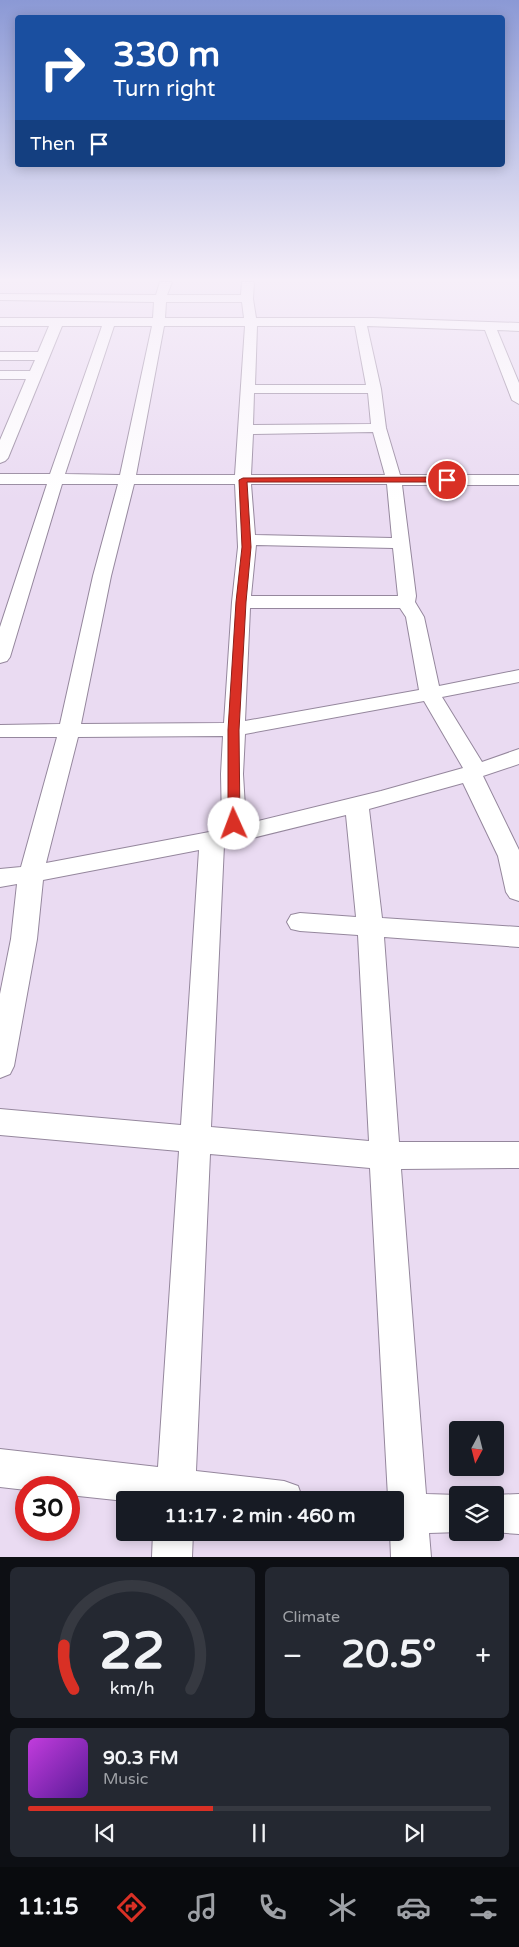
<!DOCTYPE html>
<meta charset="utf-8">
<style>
body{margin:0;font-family:"Varela Round",sans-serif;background:#242831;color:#f1f3f6;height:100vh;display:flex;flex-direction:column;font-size:19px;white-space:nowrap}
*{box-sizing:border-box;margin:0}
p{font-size:16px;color:#9ea1a6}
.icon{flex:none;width:28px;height:28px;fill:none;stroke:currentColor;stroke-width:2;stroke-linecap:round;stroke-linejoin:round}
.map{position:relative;height:1557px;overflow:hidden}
.sheet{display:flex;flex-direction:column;gap:10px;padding:10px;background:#0d0f14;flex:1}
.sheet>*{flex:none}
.banner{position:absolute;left:15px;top:15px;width:490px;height:152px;border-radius:5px;box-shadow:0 2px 12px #0003;background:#1a4fa0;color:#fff;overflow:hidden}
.needle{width:32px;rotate:187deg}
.controls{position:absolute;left:449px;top:1421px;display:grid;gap:10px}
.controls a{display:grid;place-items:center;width:55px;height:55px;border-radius:5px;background:#171b24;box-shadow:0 2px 12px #0003;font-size:25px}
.speed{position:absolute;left:15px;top:1476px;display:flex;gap:10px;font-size:25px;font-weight:700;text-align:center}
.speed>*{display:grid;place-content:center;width:65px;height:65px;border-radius:50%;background:#171b24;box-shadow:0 2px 12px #0003;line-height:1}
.speed .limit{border:8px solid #d22;background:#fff;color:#111}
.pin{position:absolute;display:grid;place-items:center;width:42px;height:42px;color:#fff;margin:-21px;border:2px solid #fff;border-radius:50%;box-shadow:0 1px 5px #0007}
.me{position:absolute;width:55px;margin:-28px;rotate:358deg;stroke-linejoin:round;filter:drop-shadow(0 0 4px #0008)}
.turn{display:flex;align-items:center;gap:18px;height:105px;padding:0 15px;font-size:22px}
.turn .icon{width:65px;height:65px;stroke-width:2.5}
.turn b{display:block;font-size:35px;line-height:42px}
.then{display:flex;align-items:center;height:48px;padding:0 15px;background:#0003;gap:10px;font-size:19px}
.big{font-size:38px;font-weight:700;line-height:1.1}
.sheet .card{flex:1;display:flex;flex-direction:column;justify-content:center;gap:8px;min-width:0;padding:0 18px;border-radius:8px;background:#242831}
.sheet .dial{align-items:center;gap:0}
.dial svg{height:130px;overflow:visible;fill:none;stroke:#363941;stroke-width:7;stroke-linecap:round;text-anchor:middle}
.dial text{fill:#f1f3f6;stroke:none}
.song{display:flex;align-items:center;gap:15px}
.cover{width:60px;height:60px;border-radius:8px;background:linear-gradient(135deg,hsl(290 70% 55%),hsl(270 70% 35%))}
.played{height:5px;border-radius:2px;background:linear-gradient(90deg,#d93025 40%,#363941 40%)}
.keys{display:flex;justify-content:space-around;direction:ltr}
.heat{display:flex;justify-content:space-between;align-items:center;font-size:28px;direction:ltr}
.sheet .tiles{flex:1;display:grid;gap:10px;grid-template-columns:1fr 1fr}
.card:last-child{grid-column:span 2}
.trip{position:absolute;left:116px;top:1491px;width:288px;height:50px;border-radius:5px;background:#171b24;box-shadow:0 2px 12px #0003;font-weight:700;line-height:50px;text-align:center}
.tab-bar{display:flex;height:80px;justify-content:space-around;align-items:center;background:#090b0e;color:#9ea1a6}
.tab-bar .icon{width:35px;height:35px}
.tab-bar .selected{color:#d93025}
.tab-bar b{font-size:22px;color:#f1f3f6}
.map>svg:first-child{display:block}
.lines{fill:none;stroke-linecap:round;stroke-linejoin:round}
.minor-casing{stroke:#95879d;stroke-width:2}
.minor{fill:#fff;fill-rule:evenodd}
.route{fill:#d93025;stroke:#8d1f18}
</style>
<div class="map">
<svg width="519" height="1557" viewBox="0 0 519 1557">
<rect width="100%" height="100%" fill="#eadbf2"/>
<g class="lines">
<defs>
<path id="minor" d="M160,282H172L167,295H241L242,282H254L253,299L256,318H373L519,323V331L497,330L519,383V404L512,400L485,330L367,326L381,389L386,428L400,475H519V485H402L416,596L415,602L424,617L439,686L519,670V682L442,697L482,762L519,749V764L483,776L519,850V901L510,898L506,892L498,856L463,783L369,809L382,918L519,927V947L384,937L399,1142H519V1168L401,1169L426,1494L459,1495H458V1532H461L429,1533L431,1557H391L390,1532H395V1500H382L388,1497L370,1168L210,1154L196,1471L284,1481L298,1486L303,1500L125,1501L69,1495V1488H26V1490L0,1487V1449L158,1467L179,1151L0,1135V1109L181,1125L199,850L43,880L37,939L14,1066L10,1074L0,1078V994L11,939L17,884L0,887V869L21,867L57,737H0V725L60,724L93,576L118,484H62L10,657L7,661L0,663V627L47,484H0V474H50L102,326H62L8,458L5,461L0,463V440L26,379H0V371H30L35,360H0V352H38L49,326H0V318H153L154,302L0,300V294L156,295ZM166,302H242L244,318H165ZM114,326H152L120,475L65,474ZM164,326H245L235,475H136ZM257,326H355L366,385H255ZM254,393H368L371,424L253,425ZM373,432L385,475H251L253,434ZM134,484H235L238,547L232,602L224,723L81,724L111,576ZM251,484H387L392,538L255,535ZM256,545L393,548L398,596H251ZM250,608H400L406,617L419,690L245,721ZM424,701L463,768L381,791L246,824L243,774L245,734ZM223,736L221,774L222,824L225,829L46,863L78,737ZM346,815L356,917L300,913L291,915L287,922L291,929L300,931L358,935L369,1141L211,1127L224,845Z
M519,1494V1534L492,1532H495L494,1495Z
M153,1532H193L192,1557H152Z"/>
</defs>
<use href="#minor" class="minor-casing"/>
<use href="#minor" class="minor"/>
</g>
<linearGradient id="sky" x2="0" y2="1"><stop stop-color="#8b99d5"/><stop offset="0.56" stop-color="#f6eff9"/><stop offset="1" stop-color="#f6eff9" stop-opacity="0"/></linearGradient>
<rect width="519" height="500" fill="url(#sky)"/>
<path class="route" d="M447,477L451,480L450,482H247L251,547L246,602L239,730L240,824L238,827H230L228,824V730L236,602L242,547L239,480L243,478Z"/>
</svg>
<div class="controls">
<a><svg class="needle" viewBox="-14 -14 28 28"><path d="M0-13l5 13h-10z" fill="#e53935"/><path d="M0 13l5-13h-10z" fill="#9ea1a6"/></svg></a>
<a><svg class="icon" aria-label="layers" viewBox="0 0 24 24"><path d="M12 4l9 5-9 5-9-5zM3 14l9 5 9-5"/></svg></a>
</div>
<div class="speed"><div class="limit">30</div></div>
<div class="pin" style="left:447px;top:480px;background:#d93025"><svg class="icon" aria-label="arrive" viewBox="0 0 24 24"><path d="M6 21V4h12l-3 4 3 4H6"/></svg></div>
<svg class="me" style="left:234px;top:824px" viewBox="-20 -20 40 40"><circle r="19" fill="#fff"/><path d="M0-13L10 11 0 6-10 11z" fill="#d93025"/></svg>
<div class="trip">11:17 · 2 min · 460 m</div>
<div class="banner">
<div class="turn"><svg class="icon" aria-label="right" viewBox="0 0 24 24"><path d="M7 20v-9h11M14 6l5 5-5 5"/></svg><div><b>330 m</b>Turn right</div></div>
<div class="then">Then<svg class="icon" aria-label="arrive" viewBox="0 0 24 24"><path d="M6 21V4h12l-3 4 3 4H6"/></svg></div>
</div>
</div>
<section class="sheet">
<div class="tiles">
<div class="card dial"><svg viewBox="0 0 100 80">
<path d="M14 69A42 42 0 1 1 86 69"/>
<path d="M14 69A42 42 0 0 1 8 42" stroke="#d93025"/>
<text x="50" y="56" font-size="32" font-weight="700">22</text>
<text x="50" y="72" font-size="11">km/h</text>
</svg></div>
<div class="card"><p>Climate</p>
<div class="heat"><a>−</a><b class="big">20.5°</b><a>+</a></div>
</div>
<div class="card">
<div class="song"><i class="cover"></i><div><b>90.3 FM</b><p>Music</p></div></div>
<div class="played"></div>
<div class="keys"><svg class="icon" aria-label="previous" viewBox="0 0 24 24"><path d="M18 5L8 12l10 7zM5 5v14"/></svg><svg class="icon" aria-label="pause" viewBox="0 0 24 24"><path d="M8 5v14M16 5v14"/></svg><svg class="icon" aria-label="next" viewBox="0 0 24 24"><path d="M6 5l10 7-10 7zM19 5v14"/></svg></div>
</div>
</div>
</section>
<nav class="tab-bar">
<b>11:15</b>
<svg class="icon selected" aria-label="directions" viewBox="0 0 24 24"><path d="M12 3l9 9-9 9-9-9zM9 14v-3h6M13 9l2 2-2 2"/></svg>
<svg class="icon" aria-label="music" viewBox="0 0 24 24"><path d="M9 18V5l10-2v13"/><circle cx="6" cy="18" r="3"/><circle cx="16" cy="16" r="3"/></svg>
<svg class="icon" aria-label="phone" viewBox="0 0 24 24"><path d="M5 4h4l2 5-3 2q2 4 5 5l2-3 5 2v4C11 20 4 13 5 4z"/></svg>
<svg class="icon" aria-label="climate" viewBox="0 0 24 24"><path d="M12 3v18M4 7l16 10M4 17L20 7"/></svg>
<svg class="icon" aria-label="car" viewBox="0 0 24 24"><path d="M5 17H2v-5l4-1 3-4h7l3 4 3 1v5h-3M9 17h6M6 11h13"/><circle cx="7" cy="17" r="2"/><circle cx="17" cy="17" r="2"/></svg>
<svg class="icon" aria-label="filters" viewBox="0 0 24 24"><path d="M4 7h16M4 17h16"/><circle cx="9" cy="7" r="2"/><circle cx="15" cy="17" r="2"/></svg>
</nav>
